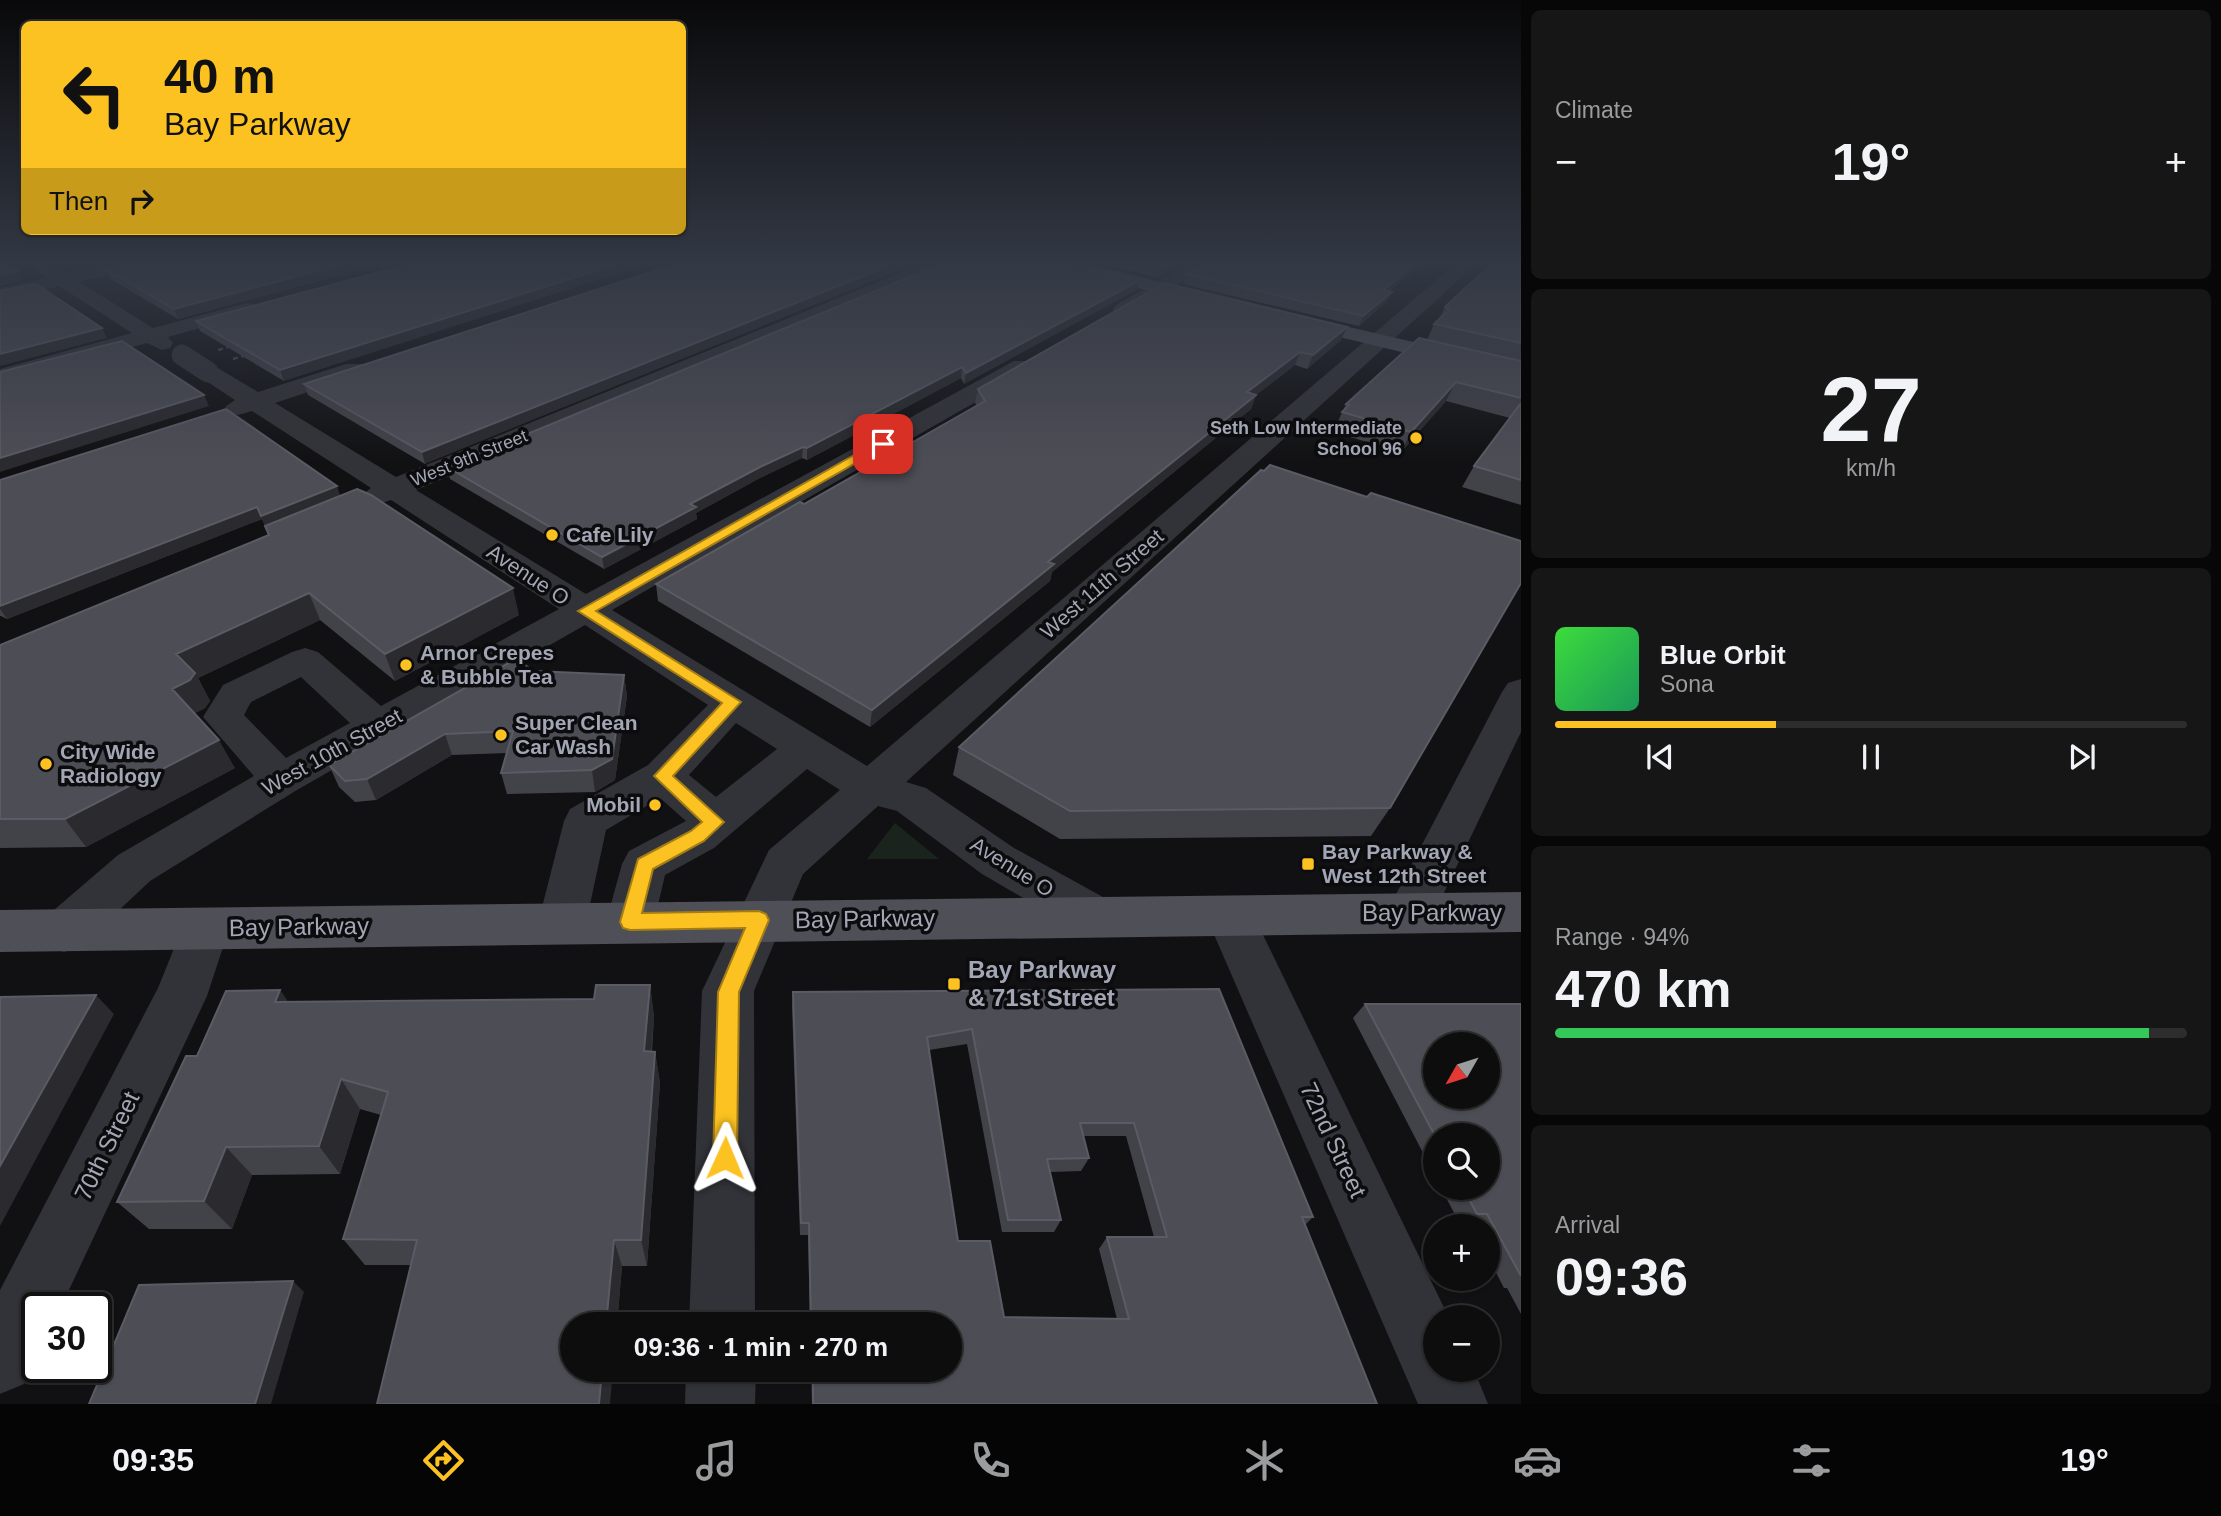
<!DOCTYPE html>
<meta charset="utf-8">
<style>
body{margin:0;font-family:Helvetica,sans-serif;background:#161617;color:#f1f3f6;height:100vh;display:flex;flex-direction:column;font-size:26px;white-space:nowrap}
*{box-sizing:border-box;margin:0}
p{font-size:23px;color:#9a9c9e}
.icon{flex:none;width:38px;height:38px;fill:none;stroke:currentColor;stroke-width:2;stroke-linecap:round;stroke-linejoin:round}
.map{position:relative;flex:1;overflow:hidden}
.side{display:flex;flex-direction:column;gap:10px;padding:10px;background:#070708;width:700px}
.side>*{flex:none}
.hud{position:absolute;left:21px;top:21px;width:665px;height:214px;border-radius:10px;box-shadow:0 2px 5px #0004,0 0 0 2px #2d2d2e;background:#fcc221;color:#111;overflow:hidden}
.needle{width:46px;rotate:231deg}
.tools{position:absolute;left:1423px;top:1032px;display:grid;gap:14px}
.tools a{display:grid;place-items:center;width:77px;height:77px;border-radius:50%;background:#0d0d0e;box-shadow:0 2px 5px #0004,0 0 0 2px #2d2d2e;font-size:35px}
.speed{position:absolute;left:21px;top:1292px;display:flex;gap:14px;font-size:35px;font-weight:700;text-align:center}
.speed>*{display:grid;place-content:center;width:91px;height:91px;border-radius:50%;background:#0d0d0e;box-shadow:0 2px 5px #0004,0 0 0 2px #2d2d2e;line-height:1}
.speed .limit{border:4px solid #111;border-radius:10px;background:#fff;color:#111}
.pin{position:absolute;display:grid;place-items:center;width:60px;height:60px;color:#fff;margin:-30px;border-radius:14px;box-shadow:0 4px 10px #0006}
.me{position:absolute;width:77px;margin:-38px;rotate:1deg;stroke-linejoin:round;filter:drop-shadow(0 0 5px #0008)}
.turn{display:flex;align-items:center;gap:24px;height:147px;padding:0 28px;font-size:32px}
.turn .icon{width:91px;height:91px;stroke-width:2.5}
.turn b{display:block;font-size:49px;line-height:60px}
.then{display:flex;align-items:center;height:66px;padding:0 28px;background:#0003;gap:14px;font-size:26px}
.big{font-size:52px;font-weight:700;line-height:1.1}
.side .card{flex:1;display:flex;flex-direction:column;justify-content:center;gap:10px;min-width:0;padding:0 24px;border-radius:10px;background:#161617}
.side .dial{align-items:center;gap:0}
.dial b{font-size:91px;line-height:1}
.song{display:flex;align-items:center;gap:21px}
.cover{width:84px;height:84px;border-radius:10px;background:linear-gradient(135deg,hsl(120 70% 55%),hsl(150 70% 35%))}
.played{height:7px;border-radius:4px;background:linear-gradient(90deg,#fcc221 35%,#2d2d2e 35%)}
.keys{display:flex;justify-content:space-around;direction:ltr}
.heat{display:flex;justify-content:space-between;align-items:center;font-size:38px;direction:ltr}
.charge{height:10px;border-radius:5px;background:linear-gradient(90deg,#34c759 94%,#2d2d2e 0)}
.trip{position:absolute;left:560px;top:1312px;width:402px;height:70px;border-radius:35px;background:#0d0d0e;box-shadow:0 2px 5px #0004,0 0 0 2px #2d2d2e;font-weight:700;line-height:70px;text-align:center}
.dock{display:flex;height:112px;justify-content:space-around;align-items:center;background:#050506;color:#9a9c9e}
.dock .icon{width:49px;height:49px}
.dock .on{color:#fcc221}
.dock b{font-size:32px;color:#f1f3f6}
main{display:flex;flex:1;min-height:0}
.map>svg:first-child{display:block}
.green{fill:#1b231d}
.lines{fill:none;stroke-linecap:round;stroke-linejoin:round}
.minor{fill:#323338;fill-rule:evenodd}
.major{fill:#4e4f57;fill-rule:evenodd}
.rail{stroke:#47484f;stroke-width:2.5;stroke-dasharray:5 3.5;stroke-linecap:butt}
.minor-bridge{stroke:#323338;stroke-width:21}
.wall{fill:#424249;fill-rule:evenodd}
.shaded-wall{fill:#2a2a2f}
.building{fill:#4d4d55;stroke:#5a5b64;stroke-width:2;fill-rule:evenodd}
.route{fill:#fcc221;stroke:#a47e15;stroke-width:2}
.poi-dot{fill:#fcc221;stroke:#0c0c0e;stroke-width:2.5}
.labels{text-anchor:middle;stroke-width:7;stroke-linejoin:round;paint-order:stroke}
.far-poi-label{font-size:18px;font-weight:bold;fill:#a2a6b5;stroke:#0c0c0e;text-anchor:end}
.far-street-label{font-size:18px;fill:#a2a6b5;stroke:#0c0c0e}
.poi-label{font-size:21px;font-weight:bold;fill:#a2a6b5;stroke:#0c0c0e;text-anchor:start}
.street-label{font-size:21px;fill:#a2a6b5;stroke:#0c0c0e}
.near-street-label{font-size:24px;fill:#a2a6b5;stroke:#0c0c0e}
.near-poi-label{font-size:24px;font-weight:bold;fill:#a2a6b5;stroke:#0c0c0e;text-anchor:start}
</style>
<main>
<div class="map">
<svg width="1521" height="1404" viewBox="0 0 1521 1404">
<rect width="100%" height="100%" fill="#111113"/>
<path class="green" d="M895,823L939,859H867Z"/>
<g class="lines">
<path class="minor" d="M30,265H52L65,273L102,265H137L135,269L79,282L153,328L247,303L254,305L257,309L254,313L168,337L173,343L170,348L162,350L147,343L0,383V369L132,333L59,286L0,300V288L46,278Z
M920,265H946L944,269L416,490L586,594L1014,361H1030L1034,366L1030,371L612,610L867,766L1454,265H1475L906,782L926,788L1014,848L1112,902L1119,916L1112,930L1095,936L1078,930L982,874L897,811L878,806L803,874L754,991L755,1325H689L702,991L769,850L840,790L807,769L714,848L665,875L654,922L647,936L630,942L613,936L606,922L622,864L629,851L686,821L660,798L606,830L586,923L579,938L562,944L545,938L538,923L564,821L570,809L648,765L708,705L585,625L297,790L150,881L81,946L64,952L47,946L40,931L47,916L118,855L254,776L203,717L223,685L292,652L305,648L318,652L381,706L559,609L391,500L376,505L366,502L361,496L371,488L252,411L238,415L229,412L225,407L235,400L200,377L196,372L200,367H216L258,392L346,364H362L366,369L362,374L275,403L396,477ZM301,677L350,723L286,758L244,715L251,702ZM736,723L777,749L716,797L689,775Z
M1187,265H1210L1130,313H1116L1113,309L1116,305Z
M1521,679V732L1428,926L1411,932L1394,926L1387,912L1394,898L1502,692L1508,683Z
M1230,896L1247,902L1449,1318H1435V1370H1474L1488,1404H1418L1206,916L1213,902Z
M205,908L222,914L229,929L207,996L61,1307H37V1358L24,1384L0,1394V1290L158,988L188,914Z
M686,1370H756L755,1404H685Z"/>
<path class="major" d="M1060,265H1093L1217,296L1220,300L1217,304L1210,306L1062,269Z
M1293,314L1521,367V381L1286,324L1282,320L1286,316Z
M1521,892V932L0,952V910Z"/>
<path class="rail" d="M218,350L246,342
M233,359L260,351"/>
<path class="minor-bridge" d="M182,355L208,372"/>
</g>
<path class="wall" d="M377,265L178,319L109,278L105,269Z
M406,265L284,381L200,331L196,321Z
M673,265L425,464L308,395L304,384Z
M1107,265H1181L1158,278Z
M1521,265V505L1462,487L1474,466L1510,418L1446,401L1401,452L1333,432L1346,404L1427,340L1434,324L1439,319L1445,307Z
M1186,274L1389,291L1387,301L1359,326L1183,284Z
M1139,281L1136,290L964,384L961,378L807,460L802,458L760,478L696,513L697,519L604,569L450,479L447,467Z
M1341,340L1307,369L1295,365L1256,395L1251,409L1052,572L1050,581L870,727L658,601L656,584L804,504L977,406L975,403L978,389Z
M0,480L340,496L519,615L395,681L320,620L198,678L210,701L205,708L195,713L235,768L86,847L0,848V645L269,535L262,519L7,619L1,616H0Z
M534,671L624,675L627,696L615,780L595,792L507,794L501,773L507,753L452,755L376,800L355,802L339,787L329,765Z
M959,747L1390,808L1371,836L1060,839L953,775Z
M650,985L654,1017L652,1052H655L660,1083L647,1266H622L617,1325H572L411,1265H365L343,1239L381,1115L360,1109L340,1174L252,1175L232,1229H149L117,1202L197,1056L280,990L288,1002L594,999Z
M1219,989L1313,1217L1305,1225L1377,1404H812L811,1370H950V1325H810L808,1235H800L792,1007L793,992ZM967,1044L1002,1232H1054L1061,1220L1050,1172L1081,1171L1089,1158L1083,1136H1126L1154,1237H1107L1099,1249L1117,1319L1004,1317L958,1241L929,1050Z
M1365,1004H1521V1314L1507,1288H1504L1488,1257V1227L1461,1226L1441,1188H1488L1435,1136V1176L1353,1018Z"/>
<path class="shaded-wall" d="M340,265H377L178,319L174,309Z
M615,265H644L284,381L280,370Z
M891,265H912L425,464L422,452Z
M1167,265H1181L1158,278L1161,269Z
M1415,265H1423L1379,299L1383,290Z
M17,271L22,281L0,286V275Z
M1139,281L1136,290L964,384L966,373Z
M1392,292L1387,301L1359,326L1363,316Z
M1347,327L1341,340L1307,369L1313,355Z
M102,328L107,338L0,366V354Z
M1300,352L1295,365L1256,395L1251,409L1052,572L1050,581L870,727L872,710L1048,562L1247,392Z
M962,367L961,378L807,460V448Z
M1456,382L1446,401L1401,452L1411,432Z
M204,395L209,406L0,472V458Z
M803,447L802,458L760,478L696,513L697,519L604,569L602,557L690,504L760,467Z
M337,486L341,498L266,528L261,516Z
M257,507L262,519L7,619L0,609V606Z
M513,588L519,615L395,681L385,654Z
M309,593L320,620L198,678L210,701L205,708L188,717L172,689L176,654Z
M624,675L627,696L615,780L595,792L592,770Z
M445,734L452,755L376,800L367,779Z
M219,740L235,768L86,847L65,819Z
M650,985L654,1017L649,1082L644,1051Z
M280,990L301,1022L275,1002Z
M96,995L114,1014L0,1226V1166Z
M655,1052L660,1083L647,1266L641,1240Z
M341,1079L360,1109L340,1174L319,1146Z
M226,1147L252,1175L232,1229L204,1201Z
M614,1240L622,1266L617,1325H606Z
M293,1281L304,1292L271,1404H255Z
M602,1370H613L610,1404H599Z"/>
<path class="building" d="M0,265H9L17,271L0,275Z
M120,265H340L174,309L105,269Z
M406,265H615L280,370L196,321Z
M673,265H891L422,452L304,384Z
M939,265H1075L1139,281L966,373L962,367L807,448L803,447L760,467L690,504L696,507L602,557L447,467Z
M1147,265H1167L1161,269Z
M1202,265H1415L1383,290L1392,292L1363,316L1186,274Z
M1490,265H1521V343L1434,324L1449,310L1445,307Z
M1165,283L1347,327L1313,355L1300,352L1247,392L1256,395L1048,562L1054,564L872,710L656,584L800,502L804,504L985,401L978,389Z
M36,284L102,328L0,354V291Z
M1419,338L1521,361V398L1456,382L1411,432L1342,412L1349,405L1346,404Z
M122,341L204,395L0,458V372Z
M1521,403V480L1474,466Z
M226,409L337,486L261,516L257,507L0,606V480Z
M1270,465L1367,497L1371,493L1521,541V583L1390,808L1070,811L959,747L1261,470L1264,471Z
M357,489L371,495L513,588L385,654L309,593L176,654L195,673L190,680L172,689L219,740L65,819H0V645L269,535L265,526Z
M516,659L534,671L624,675L612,759L592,770L501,773L513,731L445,734L367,779L345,781L329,765Z
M596,985H650L644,1051L655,1052L641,1240H614L606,1325H572V1370H602L599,1404H377L417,1240L343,1239L388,1092L341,1079L319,1146L226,1147L204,1201L117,1202L186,1056H197L226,991L280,990L275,1002L594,999Z
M1219,989L1313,1217H1302L1377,1404H813V1370H950V1325H811L809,1223H801L793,992ZM972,1029L1008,1220H1061L1047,1159L1089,1158L1080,1123H1134L1167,1237H1107L1129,1319L1004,1317L990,1241H958L927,1037Z
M96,995L0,1166V997Z
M1365,1004H1521V1276L1487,1214H1477L1463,1188H1488V1136H1435ZM1435,1045H1488V1097H1435Z
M293,1281L255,1404H89L139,1285Z"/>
<linearGradient id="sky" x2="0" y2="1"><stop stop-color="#09090a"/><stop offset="0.57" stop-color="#323844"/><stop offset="1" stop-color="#323844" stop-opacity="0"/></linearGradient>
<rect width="1521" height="462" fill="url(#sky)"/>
<path class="route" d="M879,441L889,444L596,611L741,702L673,776L724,822L704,841L653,869L642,913L759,911L766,914L769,920L739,992L737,1158L734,1167L725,1170L716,1167L713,1158L718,992L745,928L630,930L623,928L620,922L638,859L691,831L702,822L654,776L722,703L578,611Z"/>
<g class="poi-dot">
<circle cx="1416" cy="438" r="7"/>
<circle cx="552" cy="535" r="7"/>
<circle cx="406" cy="665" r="7"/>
<circle cx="501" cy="735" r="7"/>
<circle cx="46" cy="764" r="7"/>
<circle cx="655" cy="805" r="7"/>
<rect x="1301" y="857" width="14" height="14" rx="3.5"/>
<rect x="947" y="977" width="14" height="14" rx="3.5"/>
</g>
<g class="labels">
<g class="far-poi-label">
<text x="1402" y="434">Seth Low Intermediate<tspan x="1402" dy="21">School 96</tspan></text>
</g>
<g class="far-street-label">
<text transform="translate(469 458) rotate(-22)" y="6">West 9th Street</text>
</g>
<g class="poi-label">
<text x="566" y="542">Cafe Lily</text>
<text x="420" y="660">Arnor Crepes<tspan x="420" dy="24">&amp; Bubble Tea</tspan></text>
<text x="515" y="730">Super Clean<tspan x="515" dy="24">Car Wash</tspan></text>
<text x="60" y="759">City Wide<tspan x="60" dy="24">Radiology</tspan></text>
<text x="641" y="812" text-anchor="end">Mobil</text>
<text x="1322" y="859">Bay Parkway &amp;<tspan x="1322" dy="24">West 12th Street</tspan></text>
</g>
<g class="street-label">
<text transform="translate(528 575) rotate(33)" y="7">Avenue O</text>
<text transform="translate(1102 584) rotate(-41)" y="7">West 11th Street</text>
<text transform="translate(332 752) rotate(-29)" y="7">West 10th Street</text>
<text transform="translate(1012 867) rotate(32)" y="7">Avenue O</text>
</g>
<g class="near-street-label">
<text x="1432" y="921">Bay Parkway</text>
<text transform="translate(865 919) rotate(-1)" y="8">Bay Parkway</text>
<text transform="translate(299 927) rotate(-1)" y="8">Bay Parkway</text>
<text transform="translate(1333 1140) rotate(65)" y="8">72nd Street</text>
<text transform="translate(107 1146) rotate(-64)" y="8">70th Street</text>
</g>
<g class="near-poi-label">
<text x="968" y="978">Bay Parkway<tspan x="968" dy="28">&amp; 71st Street</tspan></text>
</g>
</g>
</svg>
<div class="tools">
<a><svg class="needle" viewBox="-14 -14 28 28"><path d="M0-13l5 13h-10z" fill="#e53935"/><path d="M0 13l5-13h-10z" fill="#9a9c9e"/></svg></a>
<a><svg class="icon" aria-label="search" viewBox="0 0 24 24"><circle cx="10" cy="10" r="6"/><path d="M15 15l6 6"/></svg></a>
<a>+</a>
<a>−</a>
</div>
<div class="speed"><div class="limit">30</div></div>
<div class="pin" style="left:883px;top:444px;background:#d93025"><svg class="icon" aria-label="arrive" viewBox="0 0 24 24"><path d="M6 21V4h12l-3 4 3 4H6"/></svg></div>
<svg class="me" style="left:725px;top:1158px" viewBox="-20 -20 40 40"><path d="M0-17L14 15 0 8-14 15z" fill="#fcc221" stroke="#fff" stroke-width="4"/></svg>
<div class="trip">09:36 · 1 min · 270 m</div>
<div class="hud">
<div class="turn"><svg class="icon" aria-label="left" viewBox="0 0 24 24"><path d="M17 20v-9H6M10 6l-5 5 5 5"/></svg><div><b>40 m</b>Bay Parkway</div></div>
<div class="then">Then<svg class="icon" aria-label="right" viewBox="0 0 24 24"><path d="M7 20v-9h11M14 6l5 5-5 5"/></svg></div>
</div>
</div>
<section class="side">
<div class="card"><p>Climate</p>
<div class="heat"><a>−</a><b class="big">19°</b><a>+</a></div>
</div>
<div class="card dial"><b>27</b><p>km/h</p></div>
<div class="card">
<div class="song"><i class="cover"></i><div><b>Blue Orbit</b><p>Sona</p></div></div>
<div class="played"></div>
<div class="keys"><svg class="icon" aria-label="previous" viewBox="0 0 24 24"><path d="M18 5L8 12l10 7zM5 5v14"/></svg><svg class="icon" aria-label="pause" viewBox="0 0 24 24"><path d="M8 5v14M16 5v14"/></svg><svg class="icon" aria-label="next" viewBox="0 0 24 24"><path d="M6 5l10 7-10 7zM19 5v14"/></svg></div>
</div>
<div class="card"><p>Range · 94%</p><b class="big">470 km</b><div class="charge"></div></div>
<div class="card"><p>Arrival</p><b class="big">09:36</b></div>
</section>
</main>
<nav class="dock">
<b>09:35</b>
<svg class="icon on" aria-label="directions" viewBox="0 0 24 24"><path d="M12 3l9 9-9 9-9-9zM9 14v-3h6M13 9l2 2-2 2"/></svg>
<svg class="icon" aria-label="music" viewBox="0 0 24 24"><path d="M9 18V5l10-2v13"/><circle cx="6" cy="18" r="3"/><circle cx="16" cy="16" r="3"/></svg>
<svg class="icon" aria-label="phone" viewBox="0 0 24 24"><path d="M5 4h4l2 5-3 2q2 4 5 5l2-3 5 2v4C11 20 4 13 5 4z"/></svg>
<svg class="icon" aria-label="climate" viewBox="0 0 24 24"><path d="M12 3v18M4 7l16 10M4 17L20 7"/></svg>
<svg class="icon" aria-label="car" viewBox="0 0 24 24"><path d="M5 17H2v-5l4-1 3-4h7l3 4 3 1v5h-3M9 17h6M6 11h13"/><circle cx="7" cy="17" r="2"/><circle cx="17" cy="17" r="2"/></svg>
<svg class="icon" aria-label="filters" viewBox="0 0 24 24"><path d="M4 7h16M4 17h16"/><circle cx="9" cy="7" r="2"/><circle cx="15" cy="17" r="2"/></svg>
<b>19°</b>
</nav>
